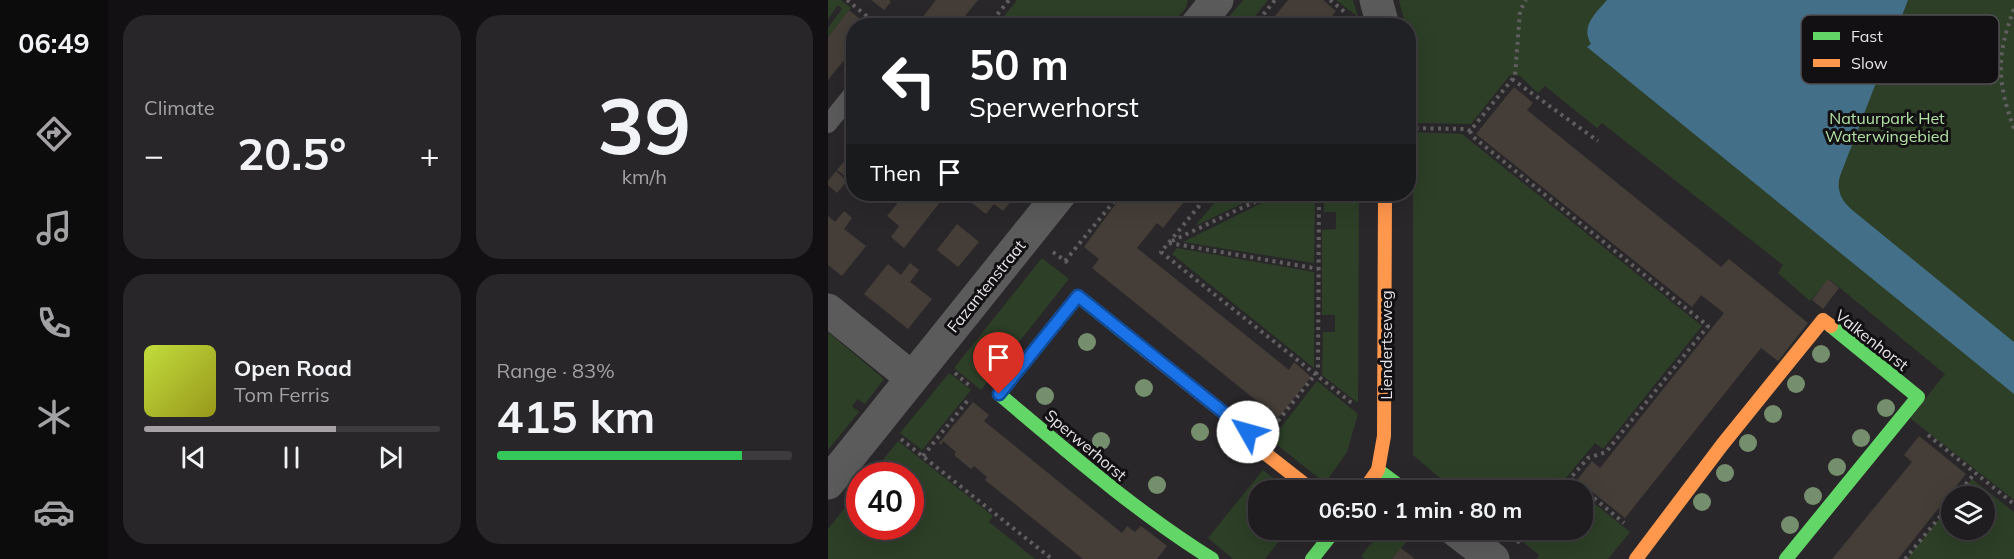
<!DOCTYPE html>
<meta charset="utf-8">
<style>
body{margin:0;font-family:Mulish,sans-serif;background:#282629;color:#f1f3f6;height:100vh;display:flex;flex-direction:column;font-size:22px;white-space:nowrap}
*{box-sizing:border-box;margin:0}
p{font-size:20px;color:#a2a2a5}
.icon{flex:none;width:33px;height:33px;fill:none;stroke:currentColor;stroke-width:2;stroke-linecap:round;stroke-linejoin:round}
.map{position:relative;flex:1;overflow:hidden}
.panel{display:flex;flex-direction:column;gap:15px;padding:15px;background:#121012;width:720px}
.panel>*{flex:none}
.banner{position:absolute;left:18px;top:18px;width:570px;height:183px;border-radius:24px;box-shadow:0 6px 24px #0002,0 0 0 2px #3d3b3e;background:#202124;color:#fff;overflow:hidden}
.tools{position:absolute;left:1113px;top:486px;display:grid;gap:12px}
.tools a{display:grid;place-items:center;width:54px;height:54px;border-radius:50%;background:#201d20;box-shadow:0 6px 24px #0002,0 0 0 2px #3d3b3e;font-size:30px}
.speed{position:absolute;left:18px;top:462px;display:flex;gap:12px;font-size:30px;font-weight:700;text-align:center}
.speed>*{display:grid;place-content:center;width:78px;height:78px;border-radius:50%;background:#201d20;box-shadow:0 6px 24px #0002,0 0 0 2px #3d3b3e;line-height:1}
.speed .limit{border:9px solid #d22;background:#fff;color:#111}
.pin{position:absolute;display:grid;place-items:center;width:51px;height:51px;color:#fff;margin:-62px -26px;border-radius:50% 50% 50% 0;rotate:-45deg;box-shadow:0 0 6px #0007}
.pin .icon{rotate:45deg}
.me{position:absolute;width:66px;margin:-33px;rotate:308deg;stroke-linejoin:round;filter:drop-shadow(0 0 4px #0008)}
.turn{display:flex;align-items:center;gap:21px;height:126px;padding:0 24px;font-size:27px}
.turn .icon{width:78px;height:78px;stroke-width:2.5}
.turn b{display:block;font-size:42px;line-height:51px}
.then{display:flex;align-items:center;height:57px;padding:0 24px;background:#0003;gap:12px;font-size:22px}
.big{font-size:45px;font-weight:700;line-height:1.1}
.panel .widget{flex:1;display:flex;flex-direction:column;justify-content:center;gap:9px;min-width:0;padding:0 21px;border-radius:24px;background:#282629}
.panel .dial{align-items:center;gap:0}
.dial b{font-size:78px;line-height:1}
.song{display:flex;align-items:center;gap:18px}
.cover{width:72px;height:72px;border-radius:9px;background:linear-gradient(135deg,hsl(70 70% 55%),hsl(60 70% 35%))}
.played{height:6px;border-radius:3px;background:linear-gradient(90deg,#a5a1a5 65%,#3d3b3e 65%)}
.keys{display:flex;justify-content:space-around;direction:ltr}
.heat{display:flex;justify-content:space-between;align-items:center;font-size:33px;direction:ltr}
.charge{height:9px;border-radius:4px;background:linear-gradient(90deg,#34c759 83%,#3d3b3e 0)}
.panel .tiles{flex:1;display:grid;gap:15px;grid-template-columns:repeat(2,1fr)}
.trip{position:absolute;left:420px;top:480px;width:345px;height:60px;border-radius:24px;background:#201d20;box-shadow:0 6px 24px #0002,0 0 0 2px #3d3b3e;font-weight:700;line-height:60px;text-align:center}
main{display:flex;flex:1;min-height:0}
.menu{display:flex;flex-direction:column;width:108px;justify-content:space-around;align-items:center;background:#0d0c0d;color:#a2a2a5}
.menu .icon{width:42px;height:42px}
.menu .current{color:#a5a1a5}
.menu b{font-size:27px;color:#f1f3f6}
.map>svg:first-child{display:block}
.green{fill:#2d3f27}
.water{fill:#436f88}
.building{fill:#453e38}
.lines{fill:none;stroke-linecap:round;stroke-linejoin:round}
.path{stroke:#605e5f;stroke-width:4;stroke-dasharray:3 4.5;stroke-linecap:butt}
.lane{stroke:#5c5b5b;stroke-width:18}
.street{stroke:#5c5b5b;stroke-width:33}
.fast{stroke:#63d668;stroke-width:14}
.slow{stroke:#ff974d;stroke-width:14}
.tree{fill:#758e6d}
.route-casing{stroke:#114b97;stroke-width:15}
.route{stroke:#1a73e8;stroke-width:10}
.labels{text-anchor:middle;stroke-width:6;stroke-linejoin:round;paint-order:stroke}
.park-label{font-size:16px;fill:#b2e2a4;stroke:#121012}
.street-label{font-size:16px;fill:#e7e3e7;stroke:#121012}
.key{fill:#121012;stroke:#524f52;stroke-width:1.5}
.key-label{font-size:16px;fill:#e7e3e7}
</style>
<main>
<nav class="menu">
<b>06:49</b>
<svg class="icon current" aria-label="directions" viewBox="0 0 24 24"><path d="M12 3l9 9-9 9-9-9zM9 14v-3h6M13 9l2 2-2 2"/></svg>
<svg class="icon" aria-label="music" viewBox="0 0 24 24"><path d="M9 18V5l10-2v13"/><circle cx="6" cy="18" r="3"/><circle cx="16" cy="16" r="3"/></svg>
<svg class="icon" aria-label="phone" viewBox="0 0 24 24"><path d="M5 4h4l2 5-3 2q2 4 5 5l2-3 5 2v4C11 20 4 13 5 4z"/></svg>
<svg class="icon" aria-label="climate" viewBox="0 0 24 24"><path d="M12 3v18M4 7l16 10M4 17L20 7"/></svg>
<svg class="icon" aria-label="car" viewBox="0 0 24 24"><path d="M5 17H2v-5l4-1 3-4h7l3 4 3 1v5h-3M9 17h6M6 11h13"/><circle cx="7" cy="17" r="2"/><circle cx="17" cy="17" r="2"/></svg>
</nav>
<section class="panel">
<div class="tiles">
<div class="widget"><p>Climate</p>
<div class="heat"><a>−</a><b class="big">20.5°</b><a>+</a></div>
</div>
<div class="widget dial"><b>39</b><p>km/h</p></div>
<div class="widget">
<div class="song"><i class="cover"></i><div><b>Open Road</b><p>Tom Ferris</p></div></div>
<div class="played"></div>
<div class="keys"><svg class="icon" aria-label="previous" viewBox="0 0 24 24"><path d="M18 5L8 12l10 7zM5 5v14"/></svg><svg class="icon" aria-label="pause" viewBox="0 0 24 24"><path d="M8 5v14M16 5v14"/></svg><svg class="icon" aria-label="next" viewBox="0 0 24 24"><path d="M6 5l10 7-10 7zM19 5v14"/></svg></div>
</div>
<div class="widget"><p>Range · 83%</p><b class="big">415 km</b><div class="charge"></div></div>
</div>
</section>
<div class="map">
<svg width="1186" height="559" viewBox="0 0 1186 559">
<rect width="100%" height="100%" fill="#2a272a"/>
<path class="green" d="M0,0H13L23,8L0,37V28L14,9L10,5L0,19Z
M189,0H360L358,8L343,25H169Z
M415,0H440L420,25H394Z
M508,0H525L530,17Z
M571,0H1186V500L1082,418L1117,374L1001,279L982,301L950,273L955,265L774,123L769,128L717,86L710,93L692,76L682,75L643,124L585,123V58L580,26L577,25Z
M585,132L634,134L874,326L775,449L767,443L728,490H626L585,455Z
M394,194H422L424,199L367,226Z
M452,194H487L486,263L355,242Z
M496,194H531L530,403L494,375L495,332H507V315H494V230L508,229V212H496Z
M349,248L486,272V368L344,254Z
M214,258L241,279L153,390L126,368Z
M0,332L56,379L37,404L30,399L24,406L31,412L0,450Z
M121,373L143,390L94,450L72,433Z
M489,381L530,414L519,452L497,483L443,440Z
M70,441L165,516L161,522L207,559H0V529L31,490L32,526H82V476L43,475Z
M435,470L460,490H430V530H460L437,559H405L380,538Z
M1144,479L1186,512V559H1079L1123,504L1124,530H1156V496H1130Z
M755,494L802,532L780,559H709L711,555L694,541L704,530H754Z
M554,530H588L564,559H537L533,556Z"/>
<path class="water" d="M779,0H1080L1012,176C1008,189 1013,200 1023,209L1186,342V394L759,47L763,44C752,26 768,13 779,0Z"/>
<path class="building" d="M43,0H61L63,2L56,10Z
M108,0H150L129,26H93L90,23Z
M460,0H495L508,11L496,26H439Z
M21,10L40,26H26V48L0,80V37Z
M686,87L705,103L699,110L893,267L901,259L980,323L950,361L933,348L797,518L749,480L764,461L772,468L896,313L873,295L864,307L648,134Z
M26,149V183L9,170Z
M8,171L19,181L9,193L0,185V181Z
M77,194H112L116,197L76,248L63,237L71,226L59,216Z
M152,194H189L175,211L166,204L158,214L144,203Z
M295,194L302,198L306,194H362L335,228L329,223L309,248L461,370L466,362L483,377L450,418L264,268L271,259L256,247Z
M16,211L24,218L16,229L38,246L14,276L0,265V216L7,222Z
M129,224L151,242L130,267L109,250Z
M82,263L91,270L82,282L104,299L80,329L36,294L60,264L73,275Z
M1000,279L1011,288L995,309L984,300Z
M145,402L161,415L156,421L294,533L299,526L307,532L313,526L339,546L329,559H255L157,480L159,477L146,466L143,469L126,455L128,452L115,441L113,445L111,443Z
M1091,436L1138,474L1070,559H1004L1084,462L1076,455Z
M573,548L587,559H564Z"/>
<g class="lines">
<path class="path" d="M19,0L51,26
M502,0L518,13
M1186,9C1168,57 1169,81 1186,129
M160,26L181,0
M426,26L447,0
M684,79L770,141
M580,128L639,129L642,131L687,76L692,11L698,0
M642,131L644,136L880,326L778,452L760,458L732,490
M381,194L333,252L525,404
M344,241L443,194
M341,243L491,269
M225,252L243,265
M237,261L292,194
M127,373L142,386
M450,421L490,371L491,194
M1100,435L1186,504
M73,439L224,559
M95,456L140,400
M743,479L796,523
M1128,496L1147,473
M689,543L700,530
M1077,559L1124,502"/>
<path class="lane" d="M0,124L26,92"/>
<path class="street" d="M548,0L555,26
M368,26L389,0
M0,310L84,378
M0,483L232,194
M627,530L665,559"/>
<path class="fast" d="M317,350L250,296L171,394C240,452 307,511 384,559
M550,470L577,490
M484,559L507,530
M958,559L1090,397L1003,326"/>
<path class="slow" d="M317,350L420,432L429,447L484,490
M536,490L550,470L556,436L557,194
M808,559L894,445L995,320L1003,326"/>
</g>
<g class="tree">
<circle cx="259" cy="342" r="9"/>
<circle cx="993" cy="354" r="9"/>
<circle cx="968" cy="384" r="9"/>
<circle cx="316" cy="388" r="9"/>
<circle cx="217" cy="396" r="9"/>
<circle cx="1058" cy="408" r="9"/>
<circle cx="945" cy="414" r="9"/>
<circle cx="372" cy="432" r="9"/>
<circle cx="1033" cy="438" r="9"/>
<circle cx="273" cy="441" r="9"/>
<circle cx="920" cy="443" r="9"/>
<circle cx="1009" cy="467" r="9"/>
<circle cx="897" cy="473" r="9"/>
<circle cx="329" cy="485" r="9"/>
<circle cx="985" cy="496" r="9"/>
<circle cx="874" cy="502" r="9"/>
<circle cx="962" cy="525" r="9"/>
</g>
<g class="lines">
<defs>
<path id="route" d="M171,394L250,296L420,432"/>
</defs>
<use href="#route" class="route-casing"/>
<use href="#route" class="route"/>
</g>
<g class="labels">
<g class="park-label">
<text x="1059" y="124">Natuurpark Het<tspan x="1059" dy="18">Waterwingebied</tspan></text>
</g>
<g class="street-label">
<text transform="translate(158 286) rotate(-51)" y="6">Fazantenstraat</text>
<text transform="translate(1044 340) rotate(38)" y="6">Valkenhorst</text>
<text transform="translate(558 345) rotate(-90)" y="6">Liendertseweg</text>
<text transform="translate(258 445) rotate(40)" y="6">Sperwerhorst</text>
</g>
</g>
<rect x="973" y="15" width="198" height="69" rx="9" class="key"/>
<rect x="985" y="32" width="27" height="8" fill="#63d668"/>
<rect x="985" y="59" width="27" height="8" fill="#ff974d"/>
<g class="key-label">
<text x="1023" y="42">Fast</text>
<text x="1023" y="69">Slow</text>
</g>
</svg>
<div class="tools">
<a><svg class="icon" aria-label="layers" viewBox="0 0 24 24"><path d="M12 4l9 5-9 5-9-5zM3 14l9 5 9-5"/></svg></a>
</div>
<div class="speed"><div class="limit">40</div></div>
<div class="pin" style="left:171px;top:394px;background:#d93025"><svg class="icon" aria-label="arrive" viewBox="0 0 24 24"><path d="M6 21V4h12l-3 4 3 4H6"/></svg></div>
<svg class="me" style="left:420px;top:432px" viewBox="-20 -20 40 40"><circle r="19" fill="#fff"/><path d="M0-13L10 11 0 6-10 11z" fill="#1a73e8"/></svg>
<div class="trip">06:50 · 1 min · 80 m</div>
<div class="banner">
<div class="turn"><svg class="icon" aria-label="left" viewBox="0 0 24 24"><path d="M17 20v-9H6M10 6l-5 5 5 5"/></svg><div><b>50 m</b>Sperwerhorst</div></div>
<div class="then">Then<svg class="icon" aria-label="arrive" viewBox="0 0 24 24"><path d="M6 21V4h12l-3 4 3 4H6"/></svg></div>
</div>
</div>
</main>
